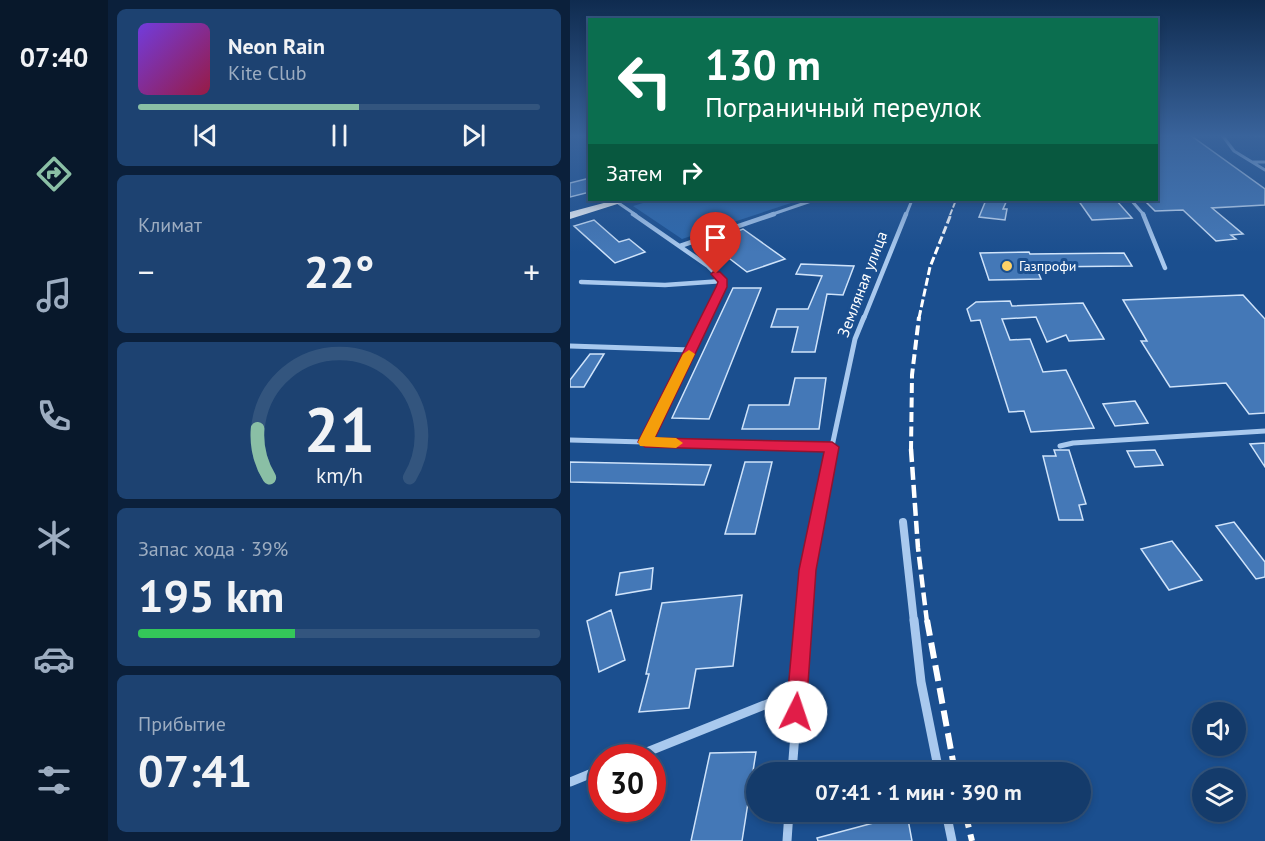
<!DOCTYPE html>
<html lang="ru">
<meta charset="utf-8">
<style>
body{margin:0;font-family:"PT Sans",sans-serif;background:#1d4271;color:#f1f3f6;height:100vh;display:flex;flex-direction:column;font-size:22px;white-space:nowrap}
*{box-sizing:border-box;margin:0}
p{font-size:20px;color:#9dadc1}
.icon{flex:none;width:33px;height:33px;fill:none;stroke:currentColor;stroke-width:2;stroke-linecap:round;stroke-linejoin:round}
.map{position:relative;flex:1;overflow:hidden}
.panel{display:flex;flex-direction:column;gap:9px;padding:9px;background:#0b203b;width:462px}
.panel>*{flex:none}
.hud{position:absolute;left:18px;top:18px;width:570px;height:183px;border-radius:0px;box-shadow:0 3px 9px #0003,0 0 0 2px #33557e;background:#0b6e4f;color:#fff;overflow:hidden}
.controls{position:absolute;left:622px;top:702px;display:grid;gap:12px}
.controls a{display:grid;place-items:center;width:54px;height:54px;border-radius:50%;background:#143b6b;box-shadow:0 3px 9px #0003,0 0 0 2px #33557e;font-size:30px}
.speed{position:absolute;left:18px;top:744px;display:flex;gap:12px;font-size:30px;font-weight:700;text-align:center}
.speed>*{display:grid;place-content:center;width:78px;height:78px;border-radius:50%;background:#143b6b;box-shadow:0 3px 9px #0003,0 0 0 2px #33557e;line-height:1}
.speed .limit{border:9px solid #d22;background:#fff;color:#111}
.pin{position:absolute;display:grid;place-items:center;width:51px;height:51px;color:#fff;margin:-62px -26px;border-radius:50% 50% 50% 0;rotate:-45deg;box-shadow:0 0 6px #0007}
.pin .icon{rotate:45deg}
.me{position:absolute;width:66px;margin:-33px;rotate:4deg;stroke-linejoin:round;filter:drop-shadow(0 0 4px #0008)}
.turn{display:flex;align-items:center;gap:21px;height:126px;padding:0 18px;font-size:27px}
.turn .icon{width:78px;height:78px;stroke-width:2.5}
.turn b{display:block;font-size:42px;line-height:51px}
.then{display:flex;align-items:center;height:57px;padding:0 18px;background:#0003;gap:12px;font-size:22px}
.big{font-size:45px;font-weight:800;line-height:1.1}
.panel .card{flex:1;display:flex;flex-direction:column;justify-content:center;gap:9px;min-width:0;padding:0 21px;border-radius:9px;background:#1d4271}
.panel .dial{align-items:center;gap:0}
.dial svg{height:156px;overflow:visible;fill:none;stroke:#33557e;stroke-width:7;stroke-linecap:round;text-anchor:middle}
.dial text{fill:#f1f3f6;stroke:none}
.song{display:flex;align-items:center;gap:18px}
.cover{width:72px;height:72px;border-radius:9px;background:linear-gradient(135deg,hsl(260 70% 55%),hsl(340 70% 35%))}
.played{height:6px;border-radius:3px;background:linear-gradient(90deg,#8abfa5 55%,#33557e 55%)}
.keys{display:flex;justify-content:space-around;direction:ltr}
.heat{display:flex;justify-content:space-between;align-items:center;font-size:33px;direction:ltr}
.charge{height:9px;border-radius:4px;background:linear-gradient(90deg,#34c759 39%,#33557e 0)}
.trip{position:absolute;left:176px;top:762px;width:345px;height:60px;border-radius:30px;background:#143b6b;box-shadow:0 3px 9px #0003,0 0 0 2px #33557e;font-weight:800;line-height:60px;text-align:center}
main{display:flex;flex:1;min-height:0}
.dock{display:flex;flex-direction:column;width:108px;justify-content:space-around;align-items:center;background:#08182b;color:#9dadc1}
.dock .icon{width:42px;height:42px}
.dock .selected{color:#8abfa5}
.dock b{font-size:27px;color:#f1f3f6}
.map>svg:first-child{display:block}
.green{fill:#2e69ad}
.building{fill:#4478b7;stroke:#cfe3fa;stroke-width:1.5}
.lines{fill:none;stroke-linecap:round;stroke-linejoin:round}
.street-far4{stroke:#a9c9ee;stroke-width:3}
.street-far3{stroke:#a9c9ee;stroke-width:4.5}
.street-far2{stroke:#a9c9ee;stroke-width:5}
.street-far1{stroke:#a9c9ee;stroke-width:8}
.street{stroke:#a9c9ee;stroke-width:9}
.highway{fill:#fff;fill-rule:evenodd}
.rail-far4{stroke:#fff;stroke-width:2;stroke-dasharray:6 2;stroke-linecap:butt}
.rail-far3{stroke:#fff;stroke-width:3;stroke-dasharray:8 3;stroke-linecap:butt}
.rail-far2{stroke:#fff;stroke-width:4;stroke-dasharray:10 4.5;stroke-linecap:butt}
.rail-far1{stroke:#fff;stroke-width:4.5;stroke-dasharray:13 5;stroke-linecap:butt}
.rail{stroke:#fff;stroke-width:6;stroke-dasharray:16 7;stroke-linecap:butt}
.route{fill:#e11d48;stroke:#92132f;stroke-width:1.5}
.slow{fill:#f59e0b}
.poi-dot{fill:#ffd166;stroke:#1b4f8f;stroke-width:2}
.labels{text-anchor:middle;stroke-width:6;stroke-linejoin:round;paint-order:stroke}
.far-poi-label{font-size:14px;fill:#fff;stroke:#1b4f8f;text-anchor:start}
.street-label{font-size:16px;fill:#fff;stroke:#1b4f8f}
</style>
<main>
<nav class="dock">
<b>07:40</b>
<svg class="icon selected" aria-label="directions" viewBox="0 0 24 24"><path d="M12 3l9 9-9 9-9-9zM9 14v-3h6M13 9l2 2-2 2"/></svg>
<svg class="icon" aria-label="music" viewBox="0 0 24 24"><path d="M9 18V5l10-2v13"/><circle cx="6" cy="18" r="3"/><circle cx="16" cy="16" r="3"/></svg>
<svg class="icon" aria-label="phone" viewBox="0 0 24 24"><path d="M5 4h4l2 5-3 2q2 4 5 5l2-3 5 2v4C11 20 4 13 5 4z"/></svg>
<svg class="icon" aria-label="climate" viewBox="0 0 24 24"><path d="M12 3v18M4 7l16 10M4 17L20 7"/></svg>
<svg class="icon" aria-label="car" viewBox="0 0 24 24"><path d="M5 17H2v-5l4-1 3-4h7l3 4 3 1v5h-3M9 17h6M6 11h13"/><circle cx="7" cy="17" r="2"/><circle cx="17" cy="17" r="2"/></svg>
<svg class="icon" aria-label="filters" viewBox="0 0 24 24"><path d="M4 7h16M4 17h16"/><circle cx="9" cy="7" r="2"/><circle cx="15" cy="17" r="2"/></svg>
</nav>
<section class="panel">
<div class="card">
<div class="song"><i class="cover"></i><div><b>Neon Rain</b><p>Kite Club</p></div></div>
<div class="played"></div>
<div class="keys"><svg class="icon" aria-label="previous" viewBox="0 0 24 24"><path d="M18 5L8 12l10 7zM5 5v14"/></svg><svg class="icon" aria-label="pause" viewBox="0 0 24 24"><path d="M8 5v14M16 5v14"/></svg><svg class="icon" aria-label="next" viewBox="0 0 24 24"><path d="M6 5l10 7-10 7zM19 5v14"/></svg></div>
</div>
<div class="card"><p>Климат</p>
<div class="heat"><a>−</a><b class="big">22°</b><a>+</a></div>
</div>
<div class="card dial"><svg viewBox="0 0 100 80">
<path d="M14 69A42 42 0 1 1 86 69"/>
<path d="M14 69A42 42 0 0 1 8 44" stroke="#8abfa5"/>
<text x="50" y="56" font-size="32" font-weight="700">21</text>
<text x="50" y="72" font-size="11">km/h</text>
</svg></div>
<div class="card"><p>Запас хода · 39%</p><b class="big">195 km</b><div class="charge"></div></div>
<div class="card"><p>Прибытие</p><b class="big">07:41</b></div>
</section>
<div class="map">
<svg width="695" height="841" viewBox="0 0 695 841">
<rect width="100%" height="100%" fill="#1b4f8f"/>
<path class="green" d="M83,200H179L183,202L230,200L112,239L63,206Z"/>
<path class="building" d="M586,135H620L695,189V205L642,208L673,234L661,235L666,239L646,241L613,210L585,211L574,200H586Z
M20,178V192L0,197V183Z
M416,200H437L433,209H437L435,220L409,217Z
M508,200H546L562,218L522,220Z
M24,220L49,242L59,239L75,252L45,263L4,226Z
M173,229L215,259L177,272L138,242Z
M459,252L460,254L554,253L562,266L466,267L471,279L419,280L410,253Z
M231,264L284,266L273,295L257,294L245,352H222L228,327H201L207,309H238L252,276L226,274Z
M163,288H191L139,419L102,418Z
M673,295L695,319V413L679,414L656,383L600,387L571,341H577L553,300Z
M440,301L442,306L513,303L534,339L499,341L496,335L477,342L466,317L432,319L440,340L460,339L473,372L496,370L524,428L461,432L454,411L439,412L410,320L401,321L397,309L406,302Z
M20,354H34L14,387H0V380Z
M225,378H256L249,429H172L179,405H219Z
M565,401L578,423L545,426L533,404Z
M695,443V467L680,444Z
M484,450H499L516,504L509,505L513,520H489L473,456H486Z
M585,450L593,465L565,467L557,451Z
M0,462L141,465L134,485L47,483L0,482Z
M175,462H202L185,534H155Z
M664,522L695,562V577L686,579L646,526Z
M602,541L632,580L599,590L571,549Z
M83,568L81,589L46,595L50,573Z
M172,595L163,666L126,669L119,708L69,712L79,674H76L92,603Z
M41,610L55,660L29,672L17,621Z
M186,752L172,841H121L140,753Z
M337,814L342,841H248L247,838Z"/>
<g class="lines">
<path class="street-far4" d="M652,135L664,151L695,170
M685,135H695
M682,162H695
M44,200L66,215
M561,200L574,215
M200,215L244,200
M336,215L342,200"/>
<path class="street-far3" d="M63,214L138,266L153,281
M573,214L595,268
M110,246L204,214
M11,282L95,285L153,281
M135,318L153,281
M294,318L336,214"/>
<path class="street-far2" d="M0,346L121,350
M0,440L262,447
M75,442L136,317
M490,446L503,443L695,431
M261,451L285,339L294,317"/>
<path class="street-far1" d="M333,522L344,622
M234,622L238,570L262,449"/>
<path class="street" d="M344,620L351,682L369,772
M62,758L227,692
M222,772L234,620
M0,782L32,769
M376,812L382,841
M217,841L219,812"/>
<path class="highway" d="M45,200H60L0,219V212Z"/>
<path class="rail-far4" d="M380,215L386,200"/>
<path class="rail-far3" d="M349,318L360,267L381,214"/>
<path class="rail-far2" d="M341,451L342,375L349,317"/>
<path class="rail-far1" d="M341,449L348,548L357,622"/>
<path class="rail" d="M357,620L385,772
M395,812L402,841"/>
</g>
<linearGradient id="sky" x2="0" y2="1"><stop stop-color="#0f2b4f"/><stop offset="0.54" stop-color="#39639b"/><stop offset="1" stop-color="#39639b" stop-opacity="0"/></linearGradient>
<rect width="695" height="252" fill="url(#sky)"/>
<path class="route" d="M143,272H150L157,279V287L85,438L262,442L269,447L246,570L236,712L233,720L226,723L219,720L216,712L229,570L254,452L75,447L68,442L146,287L148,282L141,274Z"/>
<path class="slow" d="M119,350L125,354L85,437L106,438L113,443L106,448L70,446L68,442L113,354Z"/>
<circle class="poi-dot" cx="437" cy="266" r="6"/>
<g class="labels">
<g class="far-poi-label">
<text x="449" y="271">Газпрофи</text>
</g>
<g class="street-label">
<text transform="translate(292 284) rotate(-69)" y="6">Земляная улица</text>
</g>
</g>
</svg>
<div class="controls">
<a><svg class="icon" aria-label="sound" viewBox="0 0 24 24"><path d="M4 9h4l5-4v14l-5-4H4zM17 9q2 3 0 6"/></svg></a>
<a><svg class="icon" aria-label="layers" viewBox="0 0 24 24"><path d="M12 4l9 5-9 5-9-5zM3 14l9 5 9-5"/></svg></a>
</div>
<div class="speed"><div class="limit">30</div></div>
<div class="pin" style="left:146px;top:274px;background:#d93025"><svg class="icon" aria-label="arrive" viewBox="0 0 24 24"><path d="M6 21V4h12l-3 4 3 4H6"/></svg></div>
<svg class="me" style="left:226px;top:712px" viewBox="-20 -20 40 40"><circle r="19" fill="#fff"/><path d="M0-13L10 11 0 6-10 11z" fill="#e11d48"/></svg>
<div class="trip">07:41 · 1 мин · 390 m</div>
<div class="hud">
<div class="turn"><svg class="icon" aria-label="left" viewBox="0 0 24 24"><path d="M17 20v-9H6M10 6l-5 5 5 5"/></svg><div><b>130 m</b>Пограничный переулок</div></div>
<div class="then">Затем<svg class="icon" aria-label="right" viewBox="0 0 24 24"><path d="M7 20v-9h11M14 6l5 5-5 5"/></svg></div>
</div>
</div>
</main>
